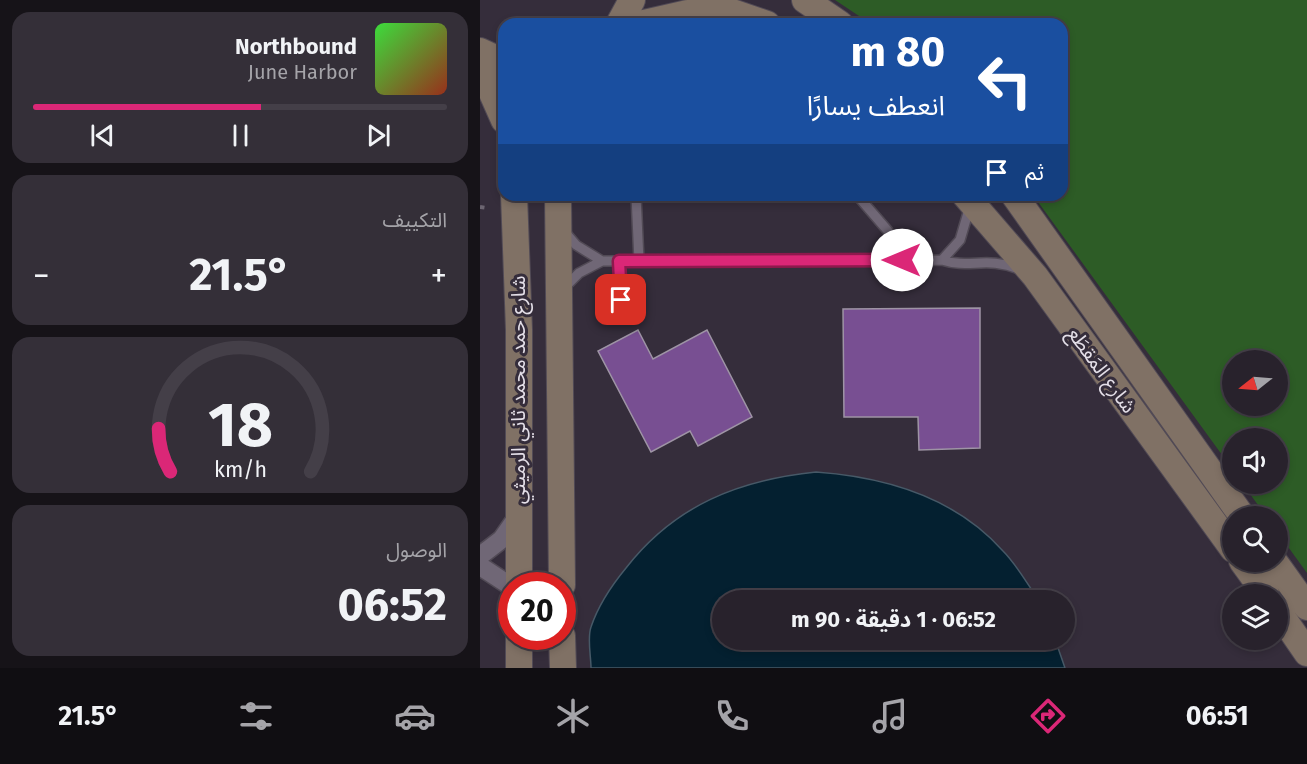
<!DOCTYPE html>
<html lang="ar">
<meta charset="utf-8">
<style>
body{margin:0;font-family:"Fira Sans","Noto Sans Arabic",sans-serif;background:#342f38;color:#f1f3f6;direction:rtl;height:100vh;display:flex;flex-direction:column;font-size:22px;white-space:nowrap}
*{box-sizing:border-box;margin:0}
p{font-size:20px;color:#a5a4a9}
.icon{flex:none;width:33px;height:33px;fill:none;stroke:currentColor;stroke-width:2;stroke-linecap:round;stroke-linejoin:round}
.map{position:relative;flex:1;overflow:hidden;direction:ltr}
.side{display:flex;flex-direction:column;gap:12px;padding:12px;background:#161318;width:480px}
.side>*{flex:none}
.guide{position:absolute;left:18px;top:18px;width:570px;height:183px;border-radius:18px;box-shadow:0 3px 9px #0003,0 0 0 2px #443f48;direction:rtl;background:#1a4fa0;color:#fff;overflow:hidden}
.needle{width:39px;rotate:253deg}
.fabs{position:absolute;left:742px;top:350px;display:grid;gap:12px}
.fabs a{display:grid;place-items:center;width:66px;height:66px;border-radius:50%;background:#28222c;box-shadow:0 3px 9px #0003,0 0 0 2px #443f48;font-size:30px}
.speed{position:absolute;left:18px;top:572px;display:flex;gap:12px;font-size:30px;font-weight:700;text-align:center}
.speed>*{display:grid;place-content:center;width:78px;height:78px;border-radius:50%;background:#28222c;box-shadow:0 3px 9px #0003,0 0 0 2px #443f48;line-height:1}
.speed .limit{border:9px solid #d22;background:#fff;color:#111}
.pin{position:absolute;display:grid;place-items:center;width:51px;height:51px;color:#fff;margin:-26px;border-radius:12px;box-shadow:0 3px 9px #0006}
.me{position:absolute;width:66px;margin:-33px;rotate:270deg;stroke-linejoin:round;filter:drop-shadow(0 0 4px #0008)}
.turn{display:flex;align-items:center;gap:21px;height:126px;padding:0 24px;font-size:27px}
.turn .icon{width:78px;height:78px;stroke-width:2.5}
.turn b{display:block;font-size:42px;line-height:51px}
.then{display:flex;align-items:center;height:57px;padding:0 24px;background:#0003;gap:12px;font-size:22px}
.big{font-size:45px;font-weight:700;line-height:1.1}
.side .tile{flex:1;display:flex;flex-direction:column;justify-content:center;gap:9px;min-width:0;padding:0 21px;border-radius:18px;background:#342f38}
.side .dial{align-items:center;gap:0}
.dial svg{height:156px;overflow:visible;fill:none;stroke:#443f48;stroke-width:7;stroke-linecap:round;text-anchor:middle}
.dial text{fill:#f1f3f6;stroke:none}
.song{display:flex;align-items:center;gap:18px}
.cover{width:72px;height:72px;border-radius:9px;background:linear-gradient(135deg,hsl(120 70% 55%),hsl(10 70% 35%))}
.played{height:6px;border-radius:3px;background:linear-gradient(90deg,#db2777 55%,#443f48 55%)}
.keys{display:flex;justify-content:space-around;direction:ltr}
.heat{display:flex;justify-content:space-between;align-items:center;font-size:33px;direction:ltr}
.trip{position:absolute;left:232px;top:590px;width:363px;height:60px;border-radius:30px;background:#28222c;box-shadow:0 3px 9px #0003,0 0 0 2px #443f48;font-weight:700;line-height:60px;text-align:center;direction:rtl}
.tab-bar{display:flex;height:96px;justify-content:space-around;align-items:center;background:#100e12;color:#a5a4a9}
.tab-bar .icon{width:42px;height:42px}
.tab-bar .on{color:#db2777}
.tab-bar b{font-size:27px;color:#f1f3f6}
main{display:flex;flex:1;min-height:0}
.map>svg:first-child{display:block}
.green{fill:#2d5c26;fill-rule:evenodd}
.water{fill:#042030;stroke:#475967;stroke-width:1.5}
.building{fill:#784f92;stroke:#9e94a5;stroke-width:1.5}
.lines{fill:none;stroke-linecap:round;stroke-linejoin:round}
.lane-casing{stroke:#514a55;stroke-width:12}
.street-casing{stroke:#514a55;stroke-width:21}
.secondary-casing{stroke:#514a55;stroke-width:28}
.path{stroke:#6c6571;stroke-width:4;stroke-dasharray:4.5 3;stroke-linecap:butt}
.lane{stroke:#706776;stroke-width:9}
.street{stroke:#706776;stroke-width:18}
.secondary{stroke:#807165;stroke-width:26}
.route-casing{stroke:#8e194d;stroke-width:15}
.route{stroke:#db2777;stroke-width:10}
.labels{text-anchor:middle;stroke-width:6;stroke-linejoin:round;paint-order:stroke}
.street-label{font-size:20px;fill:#e4dfe8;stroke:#352d3b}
</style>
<main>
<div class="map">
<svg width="827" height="668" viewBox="0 0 827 668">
<rect width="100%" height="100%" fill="#352d3b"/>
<path class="green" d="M355,0H827V573L798,533V516H786L762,483H798V438H753V470L553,195H582V24H391ZM753,360H798V405H753Z"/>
<path class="water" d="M336,472C406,477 475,497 523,551C537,565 547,584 559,600H243V639H575L585,668H111C111,656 107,638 111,627C118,606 132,585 146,568C195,505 259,480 336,472Z"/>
<path class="building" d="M500,308V448L439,450L438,417H364L363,309Z
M158,330L173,359L227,330L272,417L218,446L210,431L171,452L118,351Z"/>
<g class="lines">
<defs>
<path id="lane" d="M156,195L159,261
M377,195L408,231L422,260
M84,231L96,245L122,261
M462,260L480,240L490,206
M139,261L141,300
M84,288L99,273L122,261L462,260C489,269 507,256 539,269"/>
<path id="street" d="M0,556L22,539L38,516
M0,566L32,587"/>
<path id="secondary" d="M325,0L360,24
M139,24L152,0
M160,24L208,13L252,12L287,24
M0,51L24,62
M0,66L24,120
M34,195L39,330V585
M78,195L82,585
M485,195L555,276L753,549
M534,195L762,516
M762,561L786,594
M794,561L827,607
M798,611L827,653
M39,636V668
M82,636L83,668"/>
</defs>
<use href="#lane" class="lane-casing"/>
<use href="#street" class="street-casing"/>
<use href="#secondary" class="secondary-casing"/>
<path class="path" d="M0,207L7,208"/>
<use href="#lane" class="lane"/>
<use href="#street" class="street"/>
<use href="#secondary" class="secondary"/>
</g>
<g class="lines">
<defs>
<path id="route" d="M141,300L139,261L422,260"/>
</defs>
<use href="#route" class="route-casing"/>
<use href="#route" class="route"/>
</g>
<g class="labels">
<g class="street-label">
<text transform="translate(622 370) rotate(54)" y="7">شارع المَقطَع</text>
<text transform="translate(38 390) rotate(-90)" y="7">شارع حمد محمد ثاني الرميثي</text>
</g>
</g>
</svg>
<div class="fabs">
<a><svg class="needle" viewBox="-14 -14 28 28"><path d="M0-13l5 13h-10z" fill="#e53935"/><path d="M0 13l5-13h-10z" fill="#a5a4a9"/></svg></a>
<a><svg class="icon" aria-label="sound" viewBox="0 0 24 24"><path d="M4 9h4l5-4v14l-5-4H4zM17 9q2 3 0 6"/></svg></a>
<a><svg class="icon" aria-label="search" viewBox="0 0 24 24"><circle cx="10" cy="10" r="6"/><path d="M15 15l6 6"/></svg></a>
<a><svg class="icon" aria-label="layers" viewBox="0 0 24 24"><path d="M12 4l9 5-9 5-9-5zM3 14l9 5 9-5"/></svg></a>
</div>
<div class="speed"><div class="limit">20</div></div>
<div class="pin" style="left:141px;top:300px;background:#d93025"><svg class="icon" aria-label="arrive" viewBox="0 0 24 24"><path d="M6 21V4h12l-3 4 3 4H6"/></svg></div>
<svg class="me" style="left:422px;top:260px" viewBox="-20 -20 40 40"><circle r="19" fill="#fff"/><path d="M0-13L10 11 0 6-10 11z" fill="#db2777"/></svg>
<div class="trip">06:52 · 1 دقيقة · 90 m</div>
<div class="guide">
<div class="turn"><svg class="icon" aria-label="left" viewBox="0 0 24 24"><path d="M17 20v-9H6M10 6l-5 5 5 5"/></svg><div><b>80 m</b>انعطف يسارًا</div></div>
<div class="then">ثم<svg class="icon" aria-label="arrive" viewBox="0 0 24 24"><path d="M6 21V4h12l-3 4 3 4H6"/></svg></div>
</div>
</div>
<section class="side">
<div class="tile">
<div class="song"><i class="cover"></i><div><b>Northbound</b><p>June Harbor</p></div></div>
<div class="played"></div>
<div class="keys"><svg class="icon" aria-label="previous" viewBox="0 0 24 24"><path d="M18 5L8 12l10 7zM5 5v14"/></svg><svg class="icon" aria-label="pause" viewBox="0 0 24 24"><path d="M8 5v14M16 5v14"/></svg><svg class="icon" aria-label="next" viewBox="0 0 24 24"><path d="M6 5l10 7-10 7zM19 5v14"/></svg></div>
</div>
<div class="tile"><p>التكييف</p>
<div class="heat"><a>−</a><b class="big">21.5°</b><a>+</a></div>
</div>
<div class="tile dial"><svg viewBox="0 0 100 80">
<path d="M14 69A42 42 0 1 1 86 69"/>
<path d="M14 69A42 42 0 0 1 8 47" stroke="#db2777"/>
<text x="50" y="56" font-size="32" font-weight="700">18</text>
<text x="50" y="72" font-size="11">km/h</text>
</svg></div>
<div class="tile"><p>الوصول</p><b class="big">06:52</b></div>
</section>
</main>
<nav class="tab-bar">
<b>06:51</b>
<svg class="icon on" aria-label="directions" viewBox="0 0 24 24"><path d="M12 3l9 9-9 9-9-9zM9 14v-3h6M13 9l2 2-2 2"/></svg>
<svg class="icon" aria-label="music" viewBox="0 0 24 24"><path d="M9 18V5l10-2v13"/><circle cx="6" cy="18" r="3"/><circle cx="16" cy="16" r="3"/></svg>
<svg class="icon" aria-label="phone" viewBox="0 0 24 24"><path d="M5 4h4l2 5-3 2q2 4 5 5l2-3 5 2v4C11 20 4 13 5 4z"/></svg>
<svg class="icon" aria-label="climate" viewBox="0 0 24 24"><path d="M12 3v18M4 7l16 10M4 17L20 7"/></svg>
<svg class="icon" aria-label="car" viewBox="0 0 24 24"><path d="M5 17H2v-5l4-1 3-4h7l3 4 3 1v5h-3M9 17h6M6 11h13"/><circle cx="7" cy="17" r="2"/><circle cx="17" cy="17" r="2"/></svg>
<svg class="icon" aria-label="filters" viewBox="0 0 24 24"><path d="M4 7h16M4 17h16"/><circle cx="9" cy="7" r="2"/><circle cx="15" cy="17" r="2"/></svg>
<b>21.5°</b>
</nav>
